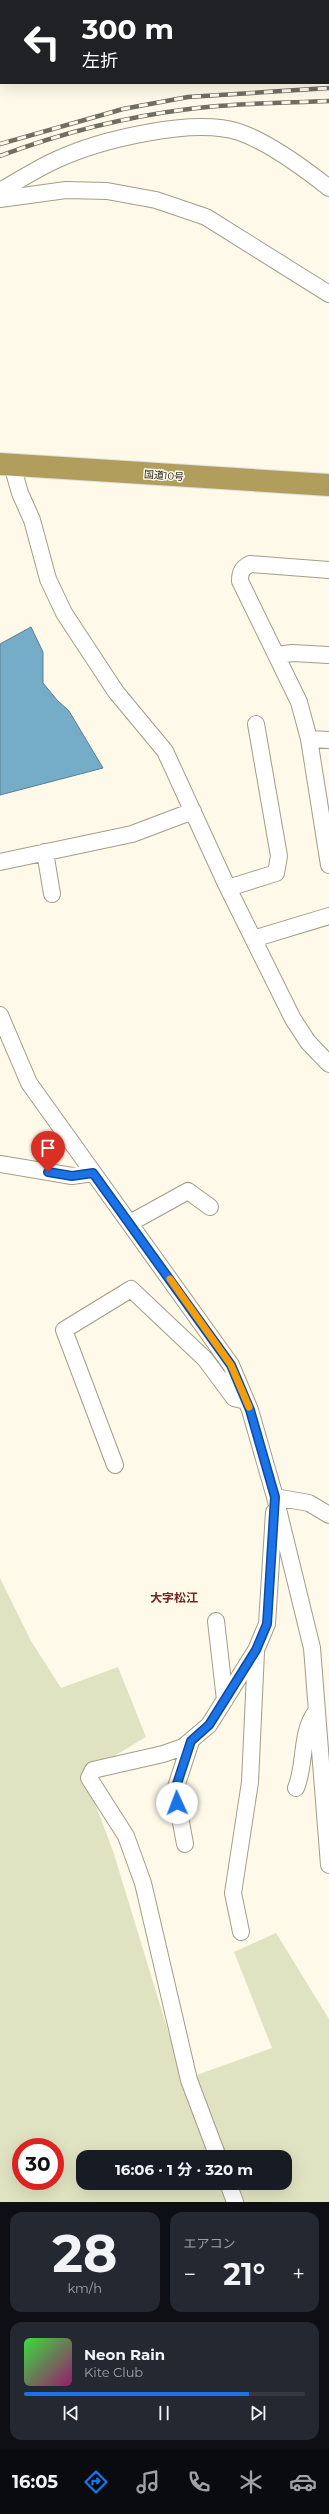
<!DOCTYPE html>
<html lang="ja">
<meta charset="utf-8">
<style>
body{margin:0;font-family:Montserrat,"Noto Sans JP",sans-serif;background:#242831;color:#f1f3f6;height:100vh;display:flex;flex-direction:column;font-size:15px;white-space:nowrap}
*{box-sizing:border-box;margin:0}
p{font-size:13px;color:#9ea1a6}
.icon{flex:none;width:22px;height:22px;fill:none;stroke:currentColor;stroke-width:2;stroke-linecap:round;stroke-linejoin:round}
.map{position:relative;height:2202px;overflow:hidden}
.panel{display:flex;flex-direction:column;gap:10px;padding:10px;background:#0d0f14;flex:1}
.panel>*{flex:none}
.guide{position:absolute;left:0px;top:0px;width:329px;height:84px;box-shadow:0 4px 16px #0002;background:#202124;color:#fff;overflow:hidden}
.speed{position:absolute;left:12px;top:2138px;display:flex;gap:8px;font-size:20px;font-weight:700;text-align:center}
.speed>*{display:grid;place-content:center;width:52px;height:52px;border-radius:50%;background:#171b24;box-shadow:0 4px 16px #0002;line-height:1}
.speed .limit{border:6px solid #d22;background:#fff;color:#111}
.pin{position:absolute;display:grid;place-items:center;width:34px;height:34px;color:#fff;margin:-41px -17px;border-radius:50% 50% 50% 0;rotate:-45deg;box-shadow:0 0 4px #0007}
.pin .icon{rotate:45deg}
.me{position:absolute;width:44px;margin:-22px;rotate:358deg;stroke-linejoin:round;filter:drop-shadow(0 0 3px #0008)}
.turn{display:flex;align-items:center;gap:14px;height:84px;padding:0 16px;font-size:18px}
.turn .icon{width:52px;height:52px;stroke-width:2.5}
.turn b{display:block;font-size:28px;line-height:34px}
.big{font-size:30px;font-weight:700;line-height:1.1}
.panel .tile{flex:1;display:flex;flex-direction:column;justify-content:center;gap:6px;min-width:0;padding:0 14px;border-radius:12px;background:#242831}
.panel .dial{align-items:center;gap:0}
.dial b{font-size:52px;line-height:1}
.song{display:flex;align-items:center;gap:12px}
.cover{width:48px;height:48px;border-radius:6px;background:linear-gradient(135deg,hsl(120 70% 55%),hsl(320 70% 35%))}
.played{height:4px;border-radius:2px;background:linear-gradient(90deg,#1a73e8 80%,#363941 80%)}
.keys{display:flex;justify-content:space-around;direction:ltr}
.heat{display:flex;justify-content:space-between;align-items:center;font-size:22px;direction:ltr}
.panel .tiles{flex:1;display:grid;gap:10px;grid-template-columns:1fr 1fr}
.tile:last-child{grid-column:span 2}
.trip{position:absolute;left:76px;top:2150px;width:216px;height:40px;border-radius:12px;background:#171b24;box-shadow:0 4px 16px #0002;font-weight:700;line-height:40px;text-align:center}
.tab-bar{display:flex;height:64px;justify-content:space-around;align-items:center;background:#090b0e;color:#9ea1a6}
.tab-bar .icon{width:28px;height:28px}
.tab-bar .on{color:#1a73e8}
.tab-bar b{font-size:18px;color:#f1f3f6}
.map>svg:first-child{display:block}
.green{fill:#dfe3c1;fill-rule:evenodd}
.water{fill:#75acc7;stroke:#5a7f90}
.lines{fill:none;stroke-linecap:round;stroke-linejoin:round}
.minor-casing{stroke:#a39d88;stroke-width:18}
.trunk-casing{stroke:#dfdfde;stroke-width:24}
.minor{stroke:#fff;stroke-width:16}
.trunk{stroke:#b29e5c;stroke-width:22}
.rail-casing{stroke:#706d62;stroke-width:4.5}
.rail{stroke:#fef9e8;stroke-width:3;stroke-dasharray:9;stroke-linecap:butt}
.route-casing{stroke:#114b97;stroke-width:10}
.route{stroke:#1a73e8;stroke-width:7}
.slow{stroke:#f59e0b;stroke-width:7}
.labels{text-anchor:middle;stroke-width:3;stroke-linejoin:round;paint-order:stroke}
.street-label{font-size:10px;fill:#1a1710;stroke:#fef9e8}
.quarter-label{font-size:12px;font-weight:bold;fill:#6d2726;stroke:#fef9e8}
</style>
<div class="map">
<svg width="329" height="2202" viewBox="0 0 329 2202">
<rect width="100%" height="100%" fill="#fef9e8"/>
<path class="green" d="M0,1578L31,1641L61,1688L118,1667L146,1737L84,1774L113,1851L183,2080L272,2048L234,1952L276,1933L329,2019V2202H0ZM21,2147H55V2181H21ZM83,2157H285V2183H83Z"/>
<path class="water" d="M250,0H329V41L328,1Z
M31,627L43,652V683L57,700L69,711L103,768L0,795V644Z"/>
<g class="lines">
<defs>
<path id="minor" d="M0,191C18,181 36,169 56,160C99,140 193,117 239,132C268,142 305,169 329,188
M0,199L66,190L107,191L156,200L206,217L329,294
M12,465L20,493L32,520L48,579L64,613L116,692L165,751L226,884L293,1019L308,1042L329,1064
M329,570L250,564C242,568 240,572 240,581L299,702L309,739L329,865
M277,655L292,653L329,655
M309,739L329,740
M45,852L52,894
M0,862L132,834L193,811
M228,888L276,873L279,856L256,724
M253,939L329,916
M0,1015L29,1083L231,1365L250,1410L275,1497L312,1648L329,1865
M0,1164L72,1176L93,1173
M130,1223L188,1191L210,1207
M115,1465L64,1330L131,1289L205,1359L234,1398L246,1401
M275,1497L309,1503L329,1515
M216,1621L225,1700
M296,1788C306,1764 300,1734 315,1713
M185,1844L175,1790L191,1741
M241,1932L233,1893L250,1782L256,1652
M218,2157L189,2080L143,1883L126,1836L89,1778L93,1770L163,1754L183,1747L209,1725L256,1650L267,1624L274,1512
M228,2183L235,2202"/>
<path id="trunk" d="M0,464L329,485"/>
</defs>
<use href="#minor" class="minor-casing"/>
<use href="#trunk" class="trunk-casing"/>
<use href="#minor" class="minor"/>
<use href="#trunk" class="trunk"/>
<defs>
<path id="rail" d="M0,144L123,109L188,97L329,88
M0,156C61,133 125,117 189,109C235,103 282,103 329,101"/>
</defs>
<use href="#rail" class="rail-casing"/>
<use href="#rail" class="rail"/>
</g>
<g class="lines">
<defs>
<path id="route" d="M48,1172L72,1176L93,1173L231,1365L250,1410L275,1497L267,1624L256,1650L209,1725L191,1741L175,1790L177,1803"/>
</defs>
<use href="#route" class="route-casing"/>
<use href="#route" class="route"/>
<path class="slow" d="M170,1279L231,1365L249,1407"/>
</g>
<g class="labels">
<g class="street-label">
<text transform="translate(164 475) rotate(4)" y="4">国道10号</text>
</g>
<g class="quarter-label">
<text x="174" y="1602">大字松江</text>
</g>
</g>
</svg>
<div class="speed"><div class="limit">30</div></div>
<div class="pin" style="left:48px;top:1172px;background:#d93025"><svg class="icon" aria-label="arrive" viewBox="0 0 24 24"><path d="M6 21V4h12l-3 4 3 4H6"/></svg></div>
<svg class="me" style="left:177px;top:1803px" viewBox="-20 -20 40 40"><circle r="19" fill="#fff"/><path d="M0-13L10 11 0 6-10 11z" fill="#1a73e8"/></svg>
<div class="trip">16:06 · 1 分 · 320 m</div>
<div class="guide">
<div class="turn"><svg class="icon" aria-label="left" viewBox="0 0 24 24"><path d="M17 20v-9H6M10 6l-5 5 5 5"/></svg><div><b>300 m</b>左折</div></div>
</div>
</div>
<section class="panel">
<div class="tiles">
<div class="tile dial"><b>28</b><p>km/h</p></div>
<div class="tile"><p>エアコン</p>
<div class="heat"><a>−</a><b class="big">21°</b><a>+</a></div>
</div>
<div class="tile">
<div class="song"><i class="cover"></i><div><b>Neon Rain</b><p>Kite Club</p></div></div>
<div class="played"></div>
<div class="keys"><svg class="icon" aria-label="previous" viewBox="0 0 24 24"><path d="M18 5L8 12l10 7zM5 5v14"/></svg><svg class="icon" aria-label="pause" viewBox="0 0 24 24"><path d="M8 5v14M16 5v14"/></svg><svg class="icon" aria-label="next" viewBox="0 0 24 24"><path d="M6 5l10 7-10 7zM19 5v14"/></svg></div>
</div>
</div>
</section>
<nav class="tab-bar">
<b>16:05</b>
<svg class="icon on" aria-label="directions" viewBox="0 0 24 24"><path d="M12 3l9 9-9 9-9-9zM9 14v-3h6M13 9l2 2-2 2"/></svg>
<svg class="icon" aria-label="music" viewBox="0 0 24 24"><path d="M9 18V5l10-2v13"/><circle cx="6" cy="18" r="3"/><circle cx="16" cy="16" r="3"/></svg>
<svg class="icon" aria-label="phone" viewBox="0 0 24 24"><path d="M5 4h4l2 5-3 2q2 4 5 5l2-3 5 2v4C11 20 4 13 5 4z"/></svg>
<svg class="icon" aria-label="climate" viewBox="0 0 24 24"><path d="M12 3v18M4 7l16 10M4 17L20 7"/></svg>
<svg class="icon" aria-label="car" viewBox="0 0 24 24"><path d="M5 17H2v-5l4-1 3-4h7l3 4 3 1v5h-3M9 17h6M6 11h13"/><circle cx="7" cy="17" r="2"/><circle cx="17" cy="17" r="2"/></svg>
</nav>
